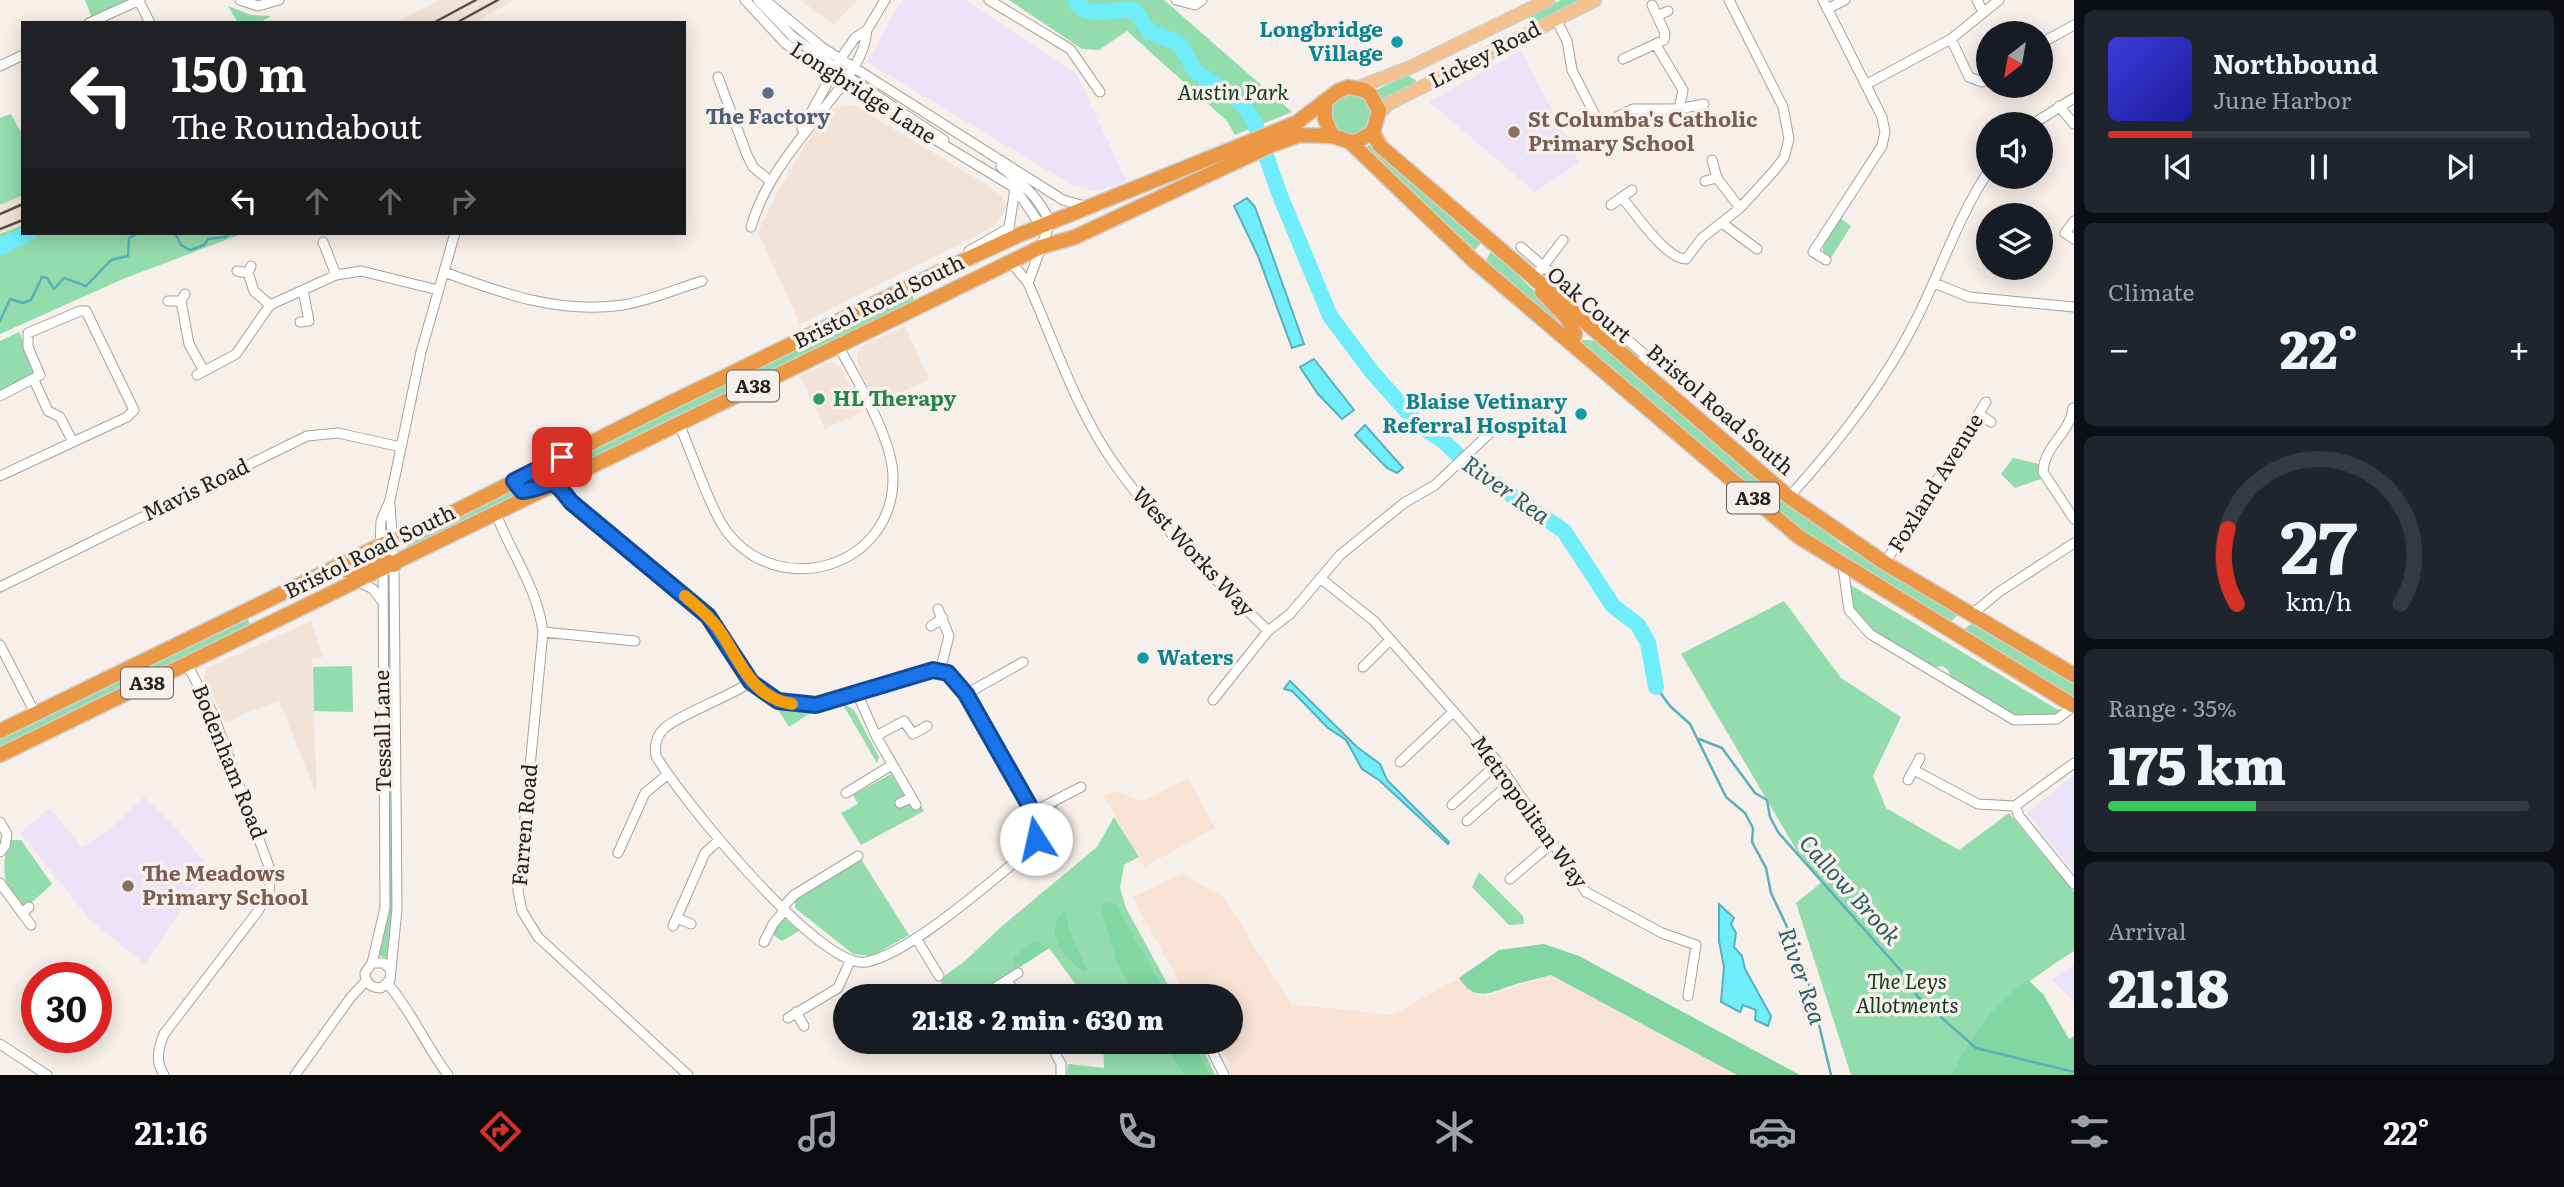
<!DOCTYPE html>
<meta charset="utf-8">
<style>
body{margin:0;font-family:Literata,serif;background:#20242c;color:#f1f3f6;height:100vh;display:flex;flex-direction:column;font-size:26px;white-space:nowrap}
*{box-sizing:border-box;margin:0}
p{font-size:23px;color:#9ea1a6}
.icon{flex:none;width:38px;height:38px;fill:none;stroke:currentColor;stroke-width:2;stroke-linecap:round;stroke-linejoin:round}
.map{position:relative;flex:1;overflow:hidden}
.details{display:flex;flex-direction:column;gap:10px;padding:10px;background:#0d0f14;width:490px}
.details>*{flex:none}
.top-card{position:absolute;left:21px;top:21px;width:665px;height:214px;border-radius:0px;box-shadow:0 4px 18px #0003;background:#202124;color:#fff;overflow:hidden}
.needle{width:46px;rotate:211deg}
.fabs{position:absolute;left:1976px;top:21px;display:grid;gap:14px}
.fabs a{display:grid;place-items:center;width:77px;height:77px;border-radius:50%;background:#171b24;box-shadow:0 4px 18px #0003;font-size:35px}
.speed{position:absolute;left:21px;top:962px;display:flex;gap:14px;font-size:35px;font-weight:700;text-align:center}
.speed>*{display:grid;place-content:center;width:91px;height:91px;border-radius:50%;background:#171b24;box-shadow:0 4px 18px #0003;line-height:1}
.speed .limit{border:10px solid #d22;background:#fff;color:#111}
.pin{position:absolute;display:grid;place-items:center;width:60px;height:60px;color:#fff;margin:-30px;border-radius:14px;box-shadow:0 4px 10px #0006}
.me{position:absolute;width:77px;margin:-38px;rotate:350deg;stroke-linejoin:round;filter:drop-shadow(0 0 5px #0008)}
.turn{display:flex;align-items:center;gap:24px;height:147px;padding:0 35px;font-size:32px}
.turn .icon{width:91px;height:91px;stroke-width:2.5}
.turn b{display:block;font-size:49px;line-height:60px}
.lanes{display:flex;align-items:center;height:66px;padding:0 35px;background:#0003;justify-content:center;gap:35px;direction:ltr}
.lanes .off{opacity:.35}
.big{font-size:52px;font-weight:800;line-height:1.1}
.details .widget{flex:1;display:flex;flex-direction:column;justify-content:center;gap:10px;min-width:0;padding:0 24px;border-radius:10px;background:#20242c}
.details .dial{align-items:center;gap:0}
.dial svg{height:182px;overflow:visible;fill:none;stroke:#363941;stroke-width:7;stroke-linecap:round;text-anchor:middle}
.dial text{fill:#f1f3f6;stroke:none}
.song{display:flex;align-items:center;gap:21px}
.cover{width:84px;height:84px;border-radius:10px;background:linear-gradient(135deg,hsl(240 70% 55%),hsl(240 70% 35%))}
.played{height:7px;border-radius:4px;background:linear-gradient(90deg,#d93025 20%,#363941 20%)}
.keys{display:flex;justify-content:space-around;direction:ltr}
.heat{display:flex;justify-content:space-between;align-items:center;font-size:38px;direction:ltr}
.charge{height:10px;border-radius:5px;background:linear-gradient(90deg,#34c759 35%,#363941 0)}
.trip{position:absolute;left:833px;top:984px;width:410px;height:70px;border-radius:35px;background:#171b24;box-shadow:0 4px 18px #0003;font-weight:800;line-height:70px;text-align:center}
.tabs{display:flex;height:112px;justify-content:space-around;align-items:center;background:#090b0e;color:#9ea1a6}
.tabs .icon{width:49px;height:49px}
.tabs .on{color:#d93025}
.tabs b{font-size:32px;color:#f1f3f6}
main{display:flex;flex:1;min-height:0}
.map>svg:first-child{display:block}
.built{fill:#f1e3d7}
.industrial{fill:#f8e3d4}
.education{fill:#ebe3f8}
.green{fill:#93dcad}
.forest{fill:#81d6a1}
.water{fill:#70edfb;stroke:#59b0b9;stroke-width:2}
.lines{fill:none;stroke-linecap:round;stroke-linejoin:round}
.stream{stroke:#59b0b9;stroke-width:2.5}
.river{stroke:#70edfb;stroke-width:16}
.minor-casing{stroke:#a8a19b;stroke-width:11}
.major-casing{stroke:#cfcece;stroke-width:15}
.highway-casing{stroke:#cfcece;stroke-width:17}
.minor{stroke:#fff;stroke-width:9}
.major{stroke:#f4c18e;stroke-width:12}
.highway{stroke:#ec9743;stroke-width:14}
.rail{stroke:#55504d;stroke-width:2.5}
.route-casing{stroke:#114b97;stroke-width:18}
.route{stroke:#1a73e8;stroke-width:12}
.slow{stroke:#f59e0b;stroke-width:12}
.culture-dot{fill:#0f9aa8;stroke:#f7efe9;stroke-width:2.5}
.service-dot{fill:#5c6f8a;stroke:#f7efe9;stroke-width:2.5}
.education-dot{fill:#8d6e63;stroke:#f7efe9;stroke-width:2.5}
.leisure-dot{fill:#2e9e5b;stroke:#f7efe9;stroke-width:2.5}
.labels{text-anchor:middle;stroke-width:7;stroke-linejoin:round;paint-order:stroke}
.shield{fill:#f7efe9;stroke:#635f5c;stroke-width:2}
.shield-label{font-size:19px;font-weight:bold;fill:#24211f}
.culture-label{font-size:21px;font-weight:bold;fill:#0d838f;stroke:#f7efe9;text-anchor:end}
.street-label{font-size:21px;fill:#24211f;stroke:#f7efe9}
.park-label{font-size:21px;font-style:italic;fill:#133823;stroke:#f7efe9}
.service-label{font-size:21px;font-weight:bold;fill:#4e5e75;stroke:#f7efe9}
.education-label{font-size:21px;font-weight:bold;fill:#785e54;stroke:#f7efe9;text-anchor:start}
.leisure-label{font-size:21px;font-weight:bold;fill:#27864d;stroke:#f7efe9;text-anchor:start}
.water-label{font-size:23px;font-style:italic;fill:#295f64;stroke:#f7efe9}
</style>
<main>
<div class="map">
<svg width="2074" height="1075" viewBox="0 0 2074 1075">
<rect width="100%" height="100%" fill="#f7efe9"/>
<path class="built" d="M440,0H514L473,23H395Z
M800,0H857L834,24Z
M854,105L987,185L1003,197L1007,207L995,226L800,324L758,232L778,191L815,129L833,108Z
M23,195V225L0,234V205Z
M905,326L929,379L875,405L857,362L859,348Z
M830,362L840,366L863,411L825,429L800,377Z
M311,621L323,657L312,659L317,796L279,700L226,722L204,678L207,668Z"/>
<path class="industrial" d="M1188,778L1215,828L1144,867L1104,797L1113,791L1144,801Z
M1182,874L1223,897L1291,1004L1393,1015L1459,978L1477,995L1489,996L1551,975L1737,1075H1231L1229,1062L1214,1041H1230V996H1186L1133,897Z"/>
<path class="education" d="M902,0H965L1076,73L1127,182L1094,191L1074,186L867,62Z
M1521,50L1579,163L1535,192L1429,102Z
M2074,775V872L2027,813Z
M144,797L173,825L205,863L202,877L145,964L90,920L20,833L50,808L82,847L111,828Z
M2074,965V1002L2051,979Z"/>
<path class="green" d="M85,0H137L93,20Z
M1009,0H1164L1292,112L1235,135L1227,121L1127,31L1099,50L1082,49Z
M1561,0H1579L1580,3L1539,23L1524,17Z
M228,6L251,15L271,16L259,23H238Z
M1408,75L1419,83L1385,102L1374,91Z
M1330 115a21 21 0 1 1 42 0a21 21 0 1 1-42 0Z
M11,114L23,136V195L0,205V118Z
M1371,144L1482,242L1472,253L1364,148Z
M1840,218L1851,226L1831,258L1823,252V247Z
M23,225V233H244L123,279L0,334V234Z
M1494,252L1563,319L1568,326L1562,331L1484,264L1490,253Z
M908,291L912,293L914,301L407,549L406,540Z
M19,332L35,369L34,375L0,393V341Z
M1583,340L1600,341L1788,503L1841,544L1958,615L1947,625L1800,534L1578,342Z
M2013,458L2039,464L2041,479L2015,488L2001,474Z
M390,582L394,909L387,958L377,955L387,910V583Z
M1849,584L2060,711L2054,716H2013L1952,680L1948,670L1942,666L1932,668L1871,633L1851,608Z
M1784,601L1841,678L1901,717L1873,776L1886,808L1959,850L2009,813L2074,892V951C2015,989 1985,1012 1951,1075H1851L1796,903L1822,882L1797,851L1681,654Z
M246,616L252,628L0,748V734Z
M1973,623L2074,683V703L1963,630Z
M352,666L353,712L314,711L313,667Z
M842,703L854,710L879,757L877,763Z
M775,705L815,710L789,727Z
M891,774L904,795L897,800L900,806L909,802L913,808L921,805L924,811L861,845L841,813L858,804L853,795Z
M1055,803L1071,834L1039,852L1044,834L1042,812Z
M1114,817L1139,857L1124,865L1120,888L1126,908L1174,996H1084L1049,948L976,996H937L943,977L965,961L1001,927L1097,847Z
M9,840H21L52,884L21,912C4,887 0,869 9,840Z
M861,859L909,935L872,956L853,954L795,908V901Z
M1479,872L1523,916L1524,924L1509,925L1472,887Z
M785,919L799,931L782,941L773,935L780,920Z
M1103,1041H1199L1215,1075H1067L1068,1064L1104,1068Z"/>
<path class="forest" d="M1109,901L1116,905L1167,996H1137L1118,965L1100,907Z
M1062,912L1066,913L1069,931L1087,970L1082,971C1064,955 1044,937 1062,912Z
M1035,941L1049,948L1013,971L1014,957Z
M1544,944L1579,956L1800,1075H1737L1551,975C1537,979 1521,982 1507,987C1486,995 1474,1000 1459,978L1499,950Z
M2028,980L2043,994L2069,1039L2074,1036V1075H1951C1970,1039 1993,1002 2028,980Z
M1164,1041H1192L1210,1075H1184Z"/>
<path class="water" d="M1247,198L1255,207L1304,344L1292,348L1258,256L1234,206Z
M1314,359L1354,410L1342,419L1318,394L1300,367Z
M1365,425L1403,468L1397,473L1387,468L1355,435Z
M1290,681L1357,747L1380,764L1387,780L1449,842L1448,844L1379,780L1362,769L1346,740L1328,728L1292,691L1284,689Z
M1719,904L1734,918L1731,924L1736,933L1734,947L1742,956L1745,969L1771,1016L1768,1026L1755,1020L1756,1010L1743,1005L1740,1012L1721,1002L1724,967L1719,941Z"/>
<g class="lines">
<path class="stream" d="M175,233L181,245L190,250L204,245L208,239L225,237L230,233
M0,321L10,299L23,303L31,300L42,277L47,278L54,289L64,278L86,286L111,260L128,256L129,238L138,233
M1656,687L1670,706L1690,724L1726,797L1745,813L1753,828L1752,842L1766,868L1771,893L1797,948L1811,991L1831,1075
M1699,739L1722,748L1755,793L1767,800L1770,817L1778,832L1902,972L1918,997L1976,1048L2074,1072"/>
<path class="river" d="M1076,0L1077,5C1094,18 1113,9 1134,10L1150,32L1180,44L1194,70L1244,105L1255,124L1279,193L1330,316L1372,372L1420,426L1442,440L1472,468L1564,531L1613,606L1638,625L1648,643L1656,687
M0,247L29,233"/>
<defs>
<path id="minor" d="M240,0L258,6L279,0
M745,0L784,42L812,65L1015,188L1041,226
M758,0L793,37L836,68
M765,0L823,48L1063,200L1085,206
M989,0L1070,49L1100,92
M1176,0L1195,5L1202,0
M1823,0L1882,117L1885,132L1882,146L1813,252L1826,260
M1977,0L1983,12
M139,1L150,23
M1827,9L1845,0
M1657,16L1668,11
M1556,19L1567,41L1572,70L1600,125L1633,109H1679L1683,90L1656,45
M89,23L140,0
M1951,39L1969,77L1982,82L1988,78
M2040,44L2074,25
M1623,59L1664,40L1665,33L1652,5
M0,66L23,55
M718,77L747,155L753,167L770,181
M848,77L944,140
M1867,84L1951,39L1999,0
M2059,106L2074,124
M1679,109L1704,104
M2033,124L2074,98
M802,129L841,58L855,38L867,30L885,0
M1712,160L1717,178L1740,208
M1001,167C1022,183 1040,198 1050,223L1028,283
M1705,181L1717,178
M1623,199C1637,215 1665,258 1686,259L1702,238L1740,208L1773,172L1784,158L1789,139L1783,107L1729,0
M1611,205L1632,190
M2074,221L2065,233L2074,239
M1722,223L1757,249
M751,227C764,182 793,148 821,112C840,87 864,63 867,30
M323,242L336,275
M1521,247L1645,355L1641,369
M969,251L1009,228L1015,188
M1011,262L1028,283C1054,342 1078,414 1116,466C1159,527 1215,578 1268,631
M237,271L248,273L251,266
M444,272C504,294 559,314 623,305C649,301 676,289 702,281
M248,273L254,291L270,305
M1535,277L1563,240
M1934,283L1969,297L2074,307
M168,301H181L185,294
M181,301L189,344L204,371
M300,322L309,321L303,290
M197,375L236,354L270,305L336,275L361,271L438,290
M34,380L48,411L60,417L73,442
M0,396L40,375L28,347V333L80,311H86L134,410L127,417L0,476
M2073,408C2070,434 2044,445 2043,472L2074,519
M1979,414L1991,422
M679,424C692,453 710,509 727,532C780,601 894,567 893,477C893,439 856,379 838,345
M559,484L571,502L708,616L751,682L778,701L816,705L933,670L948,672L966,694L1037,820L1038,833L1033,847C996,877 910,954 866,962C820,970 680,797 656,756C654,745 657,733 667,726C688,711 726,698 751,682
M1789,497C1838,443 1885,383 1917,318C1941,270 1958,217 1988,172
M496,514C512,555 537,587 543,632L518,891L522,911L538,937L688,1075
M380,550L381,521L390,500L421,352L455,233
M1885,563L1986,402
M1843,567L1849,610L1870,634L2014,720L2057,719L2074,706
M1320,578L1374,621L1496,760L1586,892L1662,933L1696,945L1688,996
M357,581L373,589L381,600
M0,587L307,436L338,433L401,447
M938,609L949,636L940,671
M1972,614L1999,592L2074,543
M931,626L943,618
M543,632L635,641
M0,645L35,713
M1363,667L1390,640
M857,693L876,736L916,805
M966,694L1023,662
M1213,700L1268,631L1290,614L1340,555L1404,503L1435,485L1492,431
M876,736L904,721L913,734L927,726
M1400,762L1453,712
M1914,770L1978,804L2015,806L2074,763
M1908,780L1920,758
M846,793L892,765
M900,803L911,798
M1452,805L1498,763
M2015,806L2019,816L2074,884
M1033,812L1081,787
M1467,821L1511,782
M0,822L7,834L5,846L0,852
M618,853L645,793L667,775
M1510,879L1552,843
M0,883L22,913L29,907
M782,908L794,895L858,856
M22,913L31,925
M677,918L691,924
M673,926L705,853L718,841
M916,938L939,976
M764,942L773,924L785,910
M372,963L385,908L383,564
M389,968L384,963H372L365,973C365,983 371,988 381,988L390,980L397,909L394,565L390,505
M1007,981L1018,996
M388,984C412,1012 426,1046 448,1075
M995,988L1018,973
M796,1012L804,1026
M788,1018L838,988L850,961
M1049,1041L1061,1064V1075
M1207,1041L1224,1075
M0,1044L47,1075
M164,1075C155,1061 158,1049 164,1034L258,911L269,892L271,872L213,714L187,664
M295,1075L351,997L366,981"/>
<path id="major" d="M1357,88L1411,67L1548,0
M1379,114L1388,104L1595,0"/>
<path id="highway" d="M1373,132L1380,146L1394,158L1789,497L1885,563L2074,675
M1351,143L1474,261L1799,537L2074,706
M1542,292L1567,318L1575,334L1572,344
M349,572L382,558L394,565
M0,731L379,546L412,533L660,408L952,266L1019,235L1296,123L1338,91L1348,87L1364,90L1370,94L1379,111L1373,132L1354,143L1332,136L1325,119V104
M0,755L1041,247L1075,237L1272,145L1300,135L1332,136"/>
</defs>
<use href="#minor" class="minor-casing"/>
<use href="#major" class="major-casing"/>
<use href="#highway" class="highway-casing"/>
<use href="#minor" class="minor"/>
<use href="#major" class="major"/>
<use href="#highway" class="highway"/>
<path class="rail" d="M433,23L476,0
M456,23L498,0
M0,214L23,204
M0,229L23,220"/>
</g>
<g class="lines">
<defs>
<path id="route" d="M562,457L514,481L522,491C553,488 548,471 571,502L708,616L751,682L778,701L816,705L933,670L948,673L966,694L1033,812L1038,826L1036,839"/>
</defs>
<use href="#route" class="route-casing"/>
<use href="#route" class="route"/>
<path class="slow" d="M685,596C696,606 708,615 717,627C739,657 750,698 792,704"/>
</g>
<g class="culture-dot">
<circle cx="1397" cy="42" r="7"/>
<circle cx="1581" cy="414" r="7"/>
<circle cx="1143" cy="658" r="7"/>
</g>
<circle class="service-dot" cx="768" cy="93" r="7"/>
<g class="education-dot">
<circle cx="1514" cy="132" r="7"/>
<circle cx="128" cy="886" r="7"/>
</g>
<circle class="leisure-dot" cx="819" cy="399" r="7"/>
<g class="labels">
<g class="shield">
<rect x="727" y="370.5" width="52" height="31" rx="5"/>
<rect x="1727" y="482.5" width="52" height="31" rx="5"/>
<rect x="121" y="667.5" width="52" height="31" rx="5"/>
</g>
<g class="shield-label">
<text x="753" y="393">A38</text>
<text x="1753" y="505">A38</text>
<text x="147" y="690">A38</text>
</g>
<g class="culture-label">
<text x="1383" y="37">Longbridge<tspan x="1383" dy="24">Village</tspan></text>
<text x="1567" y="409">Blaise Vetinary<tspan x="1567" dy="24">Referral Hospital</tspan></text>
<text x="1157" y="665" text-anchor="start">Waters</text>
</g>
<g class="street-label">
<text transform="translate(1485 55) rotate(-27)" y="7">Lickey Road</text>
<text transform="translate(863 93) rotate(33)" y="7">Longbridge Lane</text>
<text transform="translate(879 302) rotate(-26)" y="7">Bristol Road South</text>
<text transform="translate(1589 305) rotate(41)" y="7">Oak Court</text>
<text transform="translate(1720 410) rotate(41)" y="7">Bristol Road South</text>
<text transform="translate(1936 483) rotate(-58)" y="7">Foxland Avenue</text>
<text transform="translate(196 490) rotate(-26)" y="7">Mavis Road</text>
<text transform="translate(370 552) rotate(-26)" y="7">Bristol Road South</text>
<text transform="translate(1193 552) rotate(47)" y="7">West Works Way</text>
<text transform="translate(383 731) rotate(-91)" y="7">Tessall Lane</text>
<text transform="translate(229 762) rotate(68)" y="7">Bodenham Road</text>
<text transform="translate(1529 812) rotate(54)" y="7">Metropolitan Way</text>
<text transform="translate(525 825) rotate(-85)" y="7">Farren Road</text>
</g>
<g class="park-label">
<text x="1233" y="100">Austin Park</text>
<text x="1907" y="989">The Leys<tspan x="1907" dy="24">Allotments</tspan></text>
</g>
<g class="service-label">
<text x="768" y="124">The Factory</text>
</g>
<g class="education-label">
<text x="1528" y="127">St Columba's Catholic<tspan x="1528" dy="24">Primary School</tspan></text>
<text x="142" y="881">The Meadows<tspan x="142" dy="24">Primary School</tspan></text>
</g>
<g class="leisure-label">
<text x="833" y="406">HL Therapy</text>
</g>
<g class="water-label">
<text transform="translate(1506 490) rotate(35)" y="8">River Rea</text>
<text transform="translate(1850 890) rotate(48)" y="8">Callow Brook</text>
<text transform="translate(1802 976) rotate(71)" y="8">River Rea</text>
</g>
</g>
</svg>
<div class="fabs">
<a><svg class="needle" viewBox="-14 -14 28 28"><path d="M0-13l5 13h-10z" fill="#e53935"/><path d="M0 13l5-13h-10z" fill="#9ea1a6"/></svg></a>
<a><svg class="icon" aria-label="sound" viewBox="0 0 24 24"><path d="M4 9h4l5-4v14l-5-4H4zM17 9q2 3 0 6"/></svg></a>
<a><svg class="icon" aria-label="layers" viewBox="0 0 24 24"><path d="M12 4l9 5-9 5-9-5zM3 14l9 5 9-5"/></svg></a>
</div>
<div class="speed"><div class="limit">30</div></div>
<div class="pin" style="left:562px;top:457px;background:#d93025"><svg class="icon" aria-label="arrive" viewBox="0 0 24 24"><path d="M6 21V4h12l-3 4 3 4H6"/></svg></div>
<svg class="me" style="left:1036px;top:839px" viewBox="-20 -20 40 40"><circle r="19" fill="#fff"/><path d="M0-13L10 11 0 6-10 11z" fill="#1a73e8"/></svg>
<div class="trip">21:18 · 2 min · 630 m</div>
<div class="top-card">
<div class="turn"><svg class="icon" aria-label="left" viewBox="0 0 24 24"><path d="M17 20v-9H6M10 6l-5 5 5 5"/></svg><div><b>150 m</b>The Roundabout</div></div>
<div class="lanes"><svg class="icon" aria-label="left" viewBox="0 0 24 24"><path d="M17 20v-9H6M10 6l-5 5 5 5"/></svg><svg class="icon off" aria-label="ahead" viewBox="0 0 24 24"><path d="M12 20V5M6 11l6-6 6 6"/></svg><svg class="icon off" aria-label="ahead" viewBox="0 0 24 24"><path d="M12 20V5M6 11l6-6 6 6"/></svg><svg class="icon off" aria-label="right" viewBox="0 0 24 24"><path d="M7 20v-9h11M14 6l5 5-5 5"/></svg></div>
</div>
</div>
<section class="details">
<div class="widget">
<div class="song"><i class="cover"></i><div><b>Northbound</b><p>June Harbor</p></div></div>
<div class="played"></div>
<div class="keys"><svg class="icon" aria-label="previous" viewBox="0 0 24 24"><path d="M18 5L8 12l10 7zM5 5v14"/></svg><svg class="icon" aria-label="pause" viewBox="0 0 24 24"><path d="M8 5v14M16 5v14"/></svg><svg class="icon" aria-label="next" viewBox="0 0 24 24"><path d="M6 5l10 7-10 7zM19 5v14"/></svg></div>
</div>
<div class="widget"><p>Climate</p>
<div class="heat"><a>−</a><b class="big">22°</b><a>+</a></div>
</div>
<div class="widget dial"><svg viewBox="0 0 100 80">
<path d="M14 69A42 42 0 1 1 86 69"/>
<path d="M14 69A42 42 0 0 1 10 36" stroke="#d93025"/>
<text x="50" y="56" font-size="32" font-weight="700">27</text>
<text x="50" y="72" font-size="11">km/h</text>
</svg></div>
<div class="widget"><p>Range · 35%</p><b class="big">175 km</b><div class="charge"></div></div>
<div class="widget"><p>Arrival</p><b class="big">21:18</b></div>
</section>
</main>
<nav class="tabs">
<b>21:16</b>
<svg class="icon on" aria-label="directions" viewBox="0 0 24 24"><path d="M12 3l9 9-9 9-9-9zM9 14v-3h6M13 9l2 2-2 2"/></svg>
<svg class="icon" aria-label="music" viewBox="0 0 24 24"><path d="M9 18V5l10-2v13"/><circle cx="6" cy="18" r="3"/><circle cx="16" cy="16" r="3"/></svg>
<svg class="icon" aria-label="phone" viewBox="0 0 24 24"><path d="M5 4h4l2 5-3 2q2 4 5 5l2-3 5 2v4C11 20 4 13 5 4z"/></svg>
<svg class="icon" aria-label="climate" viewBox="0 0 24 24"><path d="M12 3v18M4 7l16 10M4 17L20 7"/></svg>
<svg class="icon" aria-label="car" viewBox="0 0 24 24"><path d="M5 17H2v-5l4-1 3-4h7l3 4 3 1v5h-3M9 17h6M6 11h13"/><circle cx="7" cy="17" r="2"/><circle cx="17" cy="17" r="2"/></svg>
<svg class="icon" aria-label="filters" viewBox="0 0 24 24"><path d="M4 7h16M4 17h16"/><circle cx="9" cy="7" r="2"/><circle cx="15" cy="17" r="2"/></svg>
<b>22°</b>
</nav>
